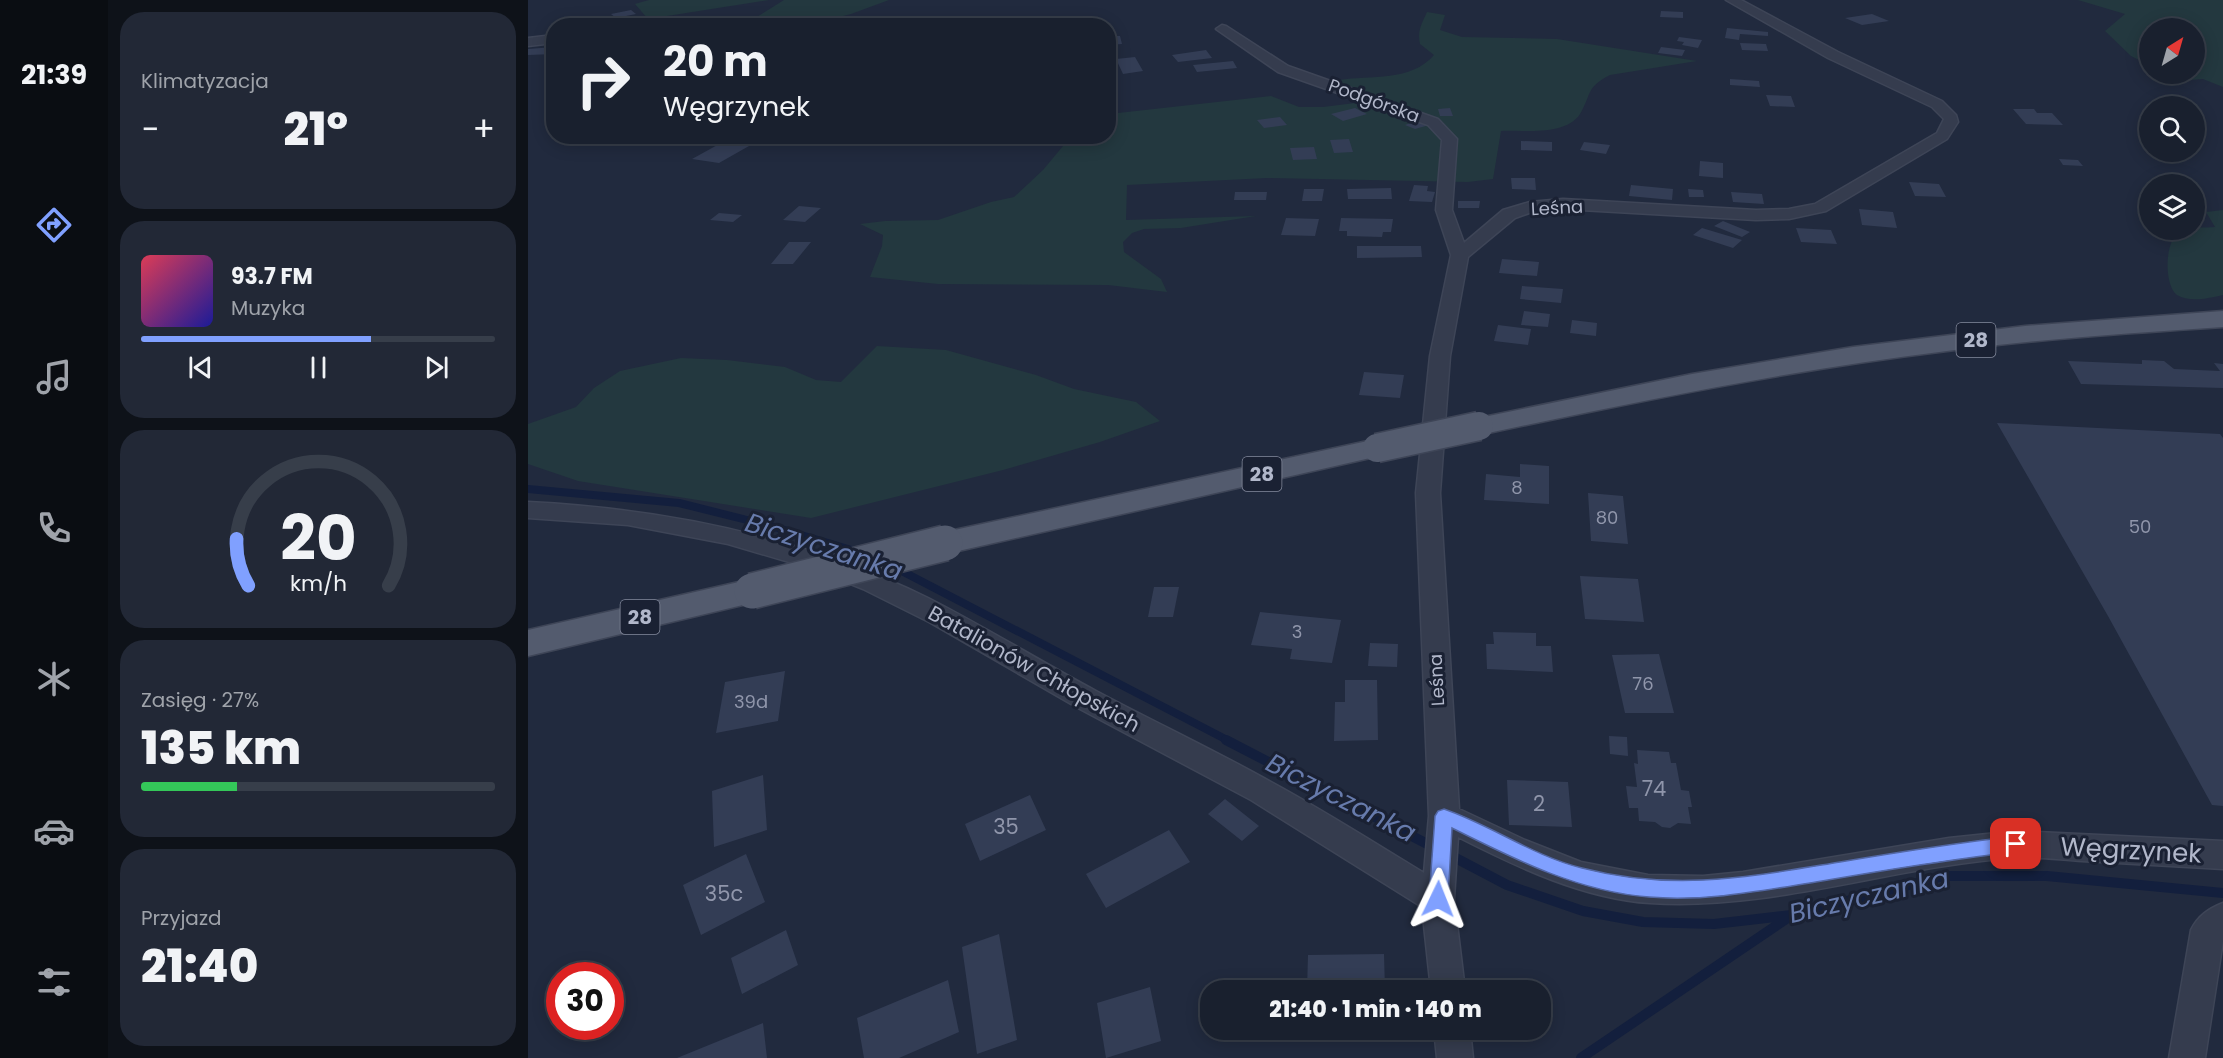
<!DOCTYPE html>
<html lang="pl">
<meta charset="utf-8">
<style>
body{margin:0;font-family:Poppins,sans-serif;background:#222836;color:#f1f3f6;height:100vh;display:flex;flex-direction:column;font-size:22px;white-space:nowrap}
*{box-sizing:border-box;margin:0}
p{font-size:20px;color:#9fa3aa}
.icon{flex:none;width:33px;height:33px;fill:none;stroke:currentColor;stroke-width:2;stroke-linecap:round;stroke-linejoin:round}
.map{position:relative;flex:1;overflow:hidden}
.drawer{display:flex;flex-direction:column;gap:12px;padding:12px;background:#0e1219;width:420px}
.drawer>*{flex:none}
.hud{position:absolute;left:18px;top:18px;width:570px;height:126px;border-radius:24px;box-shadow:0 3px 15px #0003,0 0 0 2px #373e4a;background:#19202e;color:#f1f3f6;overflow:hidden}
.needle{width:39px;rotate:37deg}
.fabs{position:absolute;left:1611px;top:18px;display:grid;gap:12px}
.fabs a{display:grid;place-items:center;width:66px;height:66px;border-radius:50%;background:#19202e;box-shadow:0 3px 15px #0003,0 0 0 2px #373e4a;font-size:30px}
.speed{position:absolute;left:18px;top:962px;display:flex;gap:12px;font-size:30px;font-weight:700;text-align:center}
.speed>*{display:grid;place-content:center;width:78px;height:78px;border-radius:50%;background:#19202e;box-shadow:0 3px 15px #0003,0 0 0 2px #373e4a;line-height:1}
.speed .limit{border:9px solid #d22;background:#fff;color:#111}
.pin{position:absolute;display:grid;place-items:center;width:51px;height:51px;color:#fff;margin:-26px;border-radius:12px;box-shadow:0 3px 9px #0006}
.me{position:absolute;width:66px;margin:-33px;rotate:2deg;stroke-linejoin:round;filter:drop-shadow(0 0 4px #0008)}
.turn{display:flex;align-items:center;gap:21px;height:126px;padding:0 18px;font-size:27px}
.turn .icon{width:78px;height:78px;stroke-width:2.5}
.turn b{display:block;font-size:42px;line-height:51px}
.big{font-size:45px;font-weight:800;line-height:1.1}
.drawer .widget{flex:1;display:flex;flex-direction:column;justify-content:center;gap:9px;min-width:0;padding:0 21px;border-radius:24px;background:#222836}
.drawer .dial{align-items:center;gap:0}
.dial svg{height:156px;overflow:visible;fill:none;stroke:#373e4a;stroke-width:7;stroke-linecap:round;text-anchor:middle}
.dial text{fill:#f1f3f6;stroke:none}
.song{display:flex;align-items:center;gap:18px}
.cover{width:72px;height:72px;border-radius:9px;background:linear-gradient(135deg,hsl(350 70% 55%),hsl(240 70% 35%))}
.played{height:6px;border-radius:3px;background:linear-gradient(90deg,#80a0ff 65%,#373e4a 65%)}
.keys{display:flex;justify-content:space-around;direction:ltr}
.heat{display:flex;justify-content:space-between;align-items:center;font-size:33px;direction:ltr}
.charge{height:9px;border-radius:4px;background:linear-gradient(90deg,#34c759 27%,#373e4a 0)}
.trip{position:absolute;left:672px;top:980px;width:351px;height:60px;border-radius:24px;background:#19202e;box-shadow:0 3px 15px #0003,0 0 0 2px #373e4a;font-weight:800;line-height:60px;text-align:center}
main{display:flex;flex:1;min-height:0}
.tab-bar{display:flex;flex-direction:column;width:108px;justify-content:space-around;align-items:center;background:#0a0d12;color:#9fa3aa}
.tab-bar .icon{width:42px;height:42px}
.tab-bar .on{color:#80a0ff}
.tab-bar b{font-size:27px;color:#f1f3f6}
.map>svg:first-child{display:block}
.green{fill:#23383f}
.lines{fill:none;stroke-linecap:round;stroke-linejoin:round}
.stream-far1{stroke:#131f3d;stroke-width:8}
.stream{stroke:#131f3d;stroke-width:10}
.building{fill:#333d55}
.street-casing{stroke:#3e4557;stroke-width:3}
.primary-casing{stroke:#3e4557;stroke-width:3}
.street{fill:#353c4e;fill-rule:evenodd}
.primary{fill:#535b6e;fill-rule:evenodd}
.primary-bridge-far1-casing{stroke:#3e4557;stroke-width:31;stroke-linecap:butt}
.primary-bridge-casing{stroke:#3e4557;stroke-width:38;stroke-linecap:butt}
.primary-bridge-far1{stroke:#535b6e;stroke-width:28}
.primary-bridge{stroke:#535b6e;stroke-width:35}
.route{fill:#80a0ff;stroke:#5368a6;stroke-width:1.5}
.labels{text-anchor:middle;stroke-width:6;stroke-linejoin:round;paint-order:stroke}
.far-street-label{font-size:18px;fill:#b1b7ca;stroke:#1a2133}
.number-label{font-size:18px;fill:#9096ab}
.shield{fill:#1a2133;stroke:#848a9d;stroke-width:1.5}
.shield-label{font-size:20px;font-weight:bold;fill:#b1b7ca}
.street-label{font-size:21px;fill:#b1b7ca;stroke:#1a2133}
.near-number-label{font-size:21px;fill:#9096ab}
.near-street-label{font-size:26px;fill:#b1b7ca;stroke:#1a2133}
.near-water-label{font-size:27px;font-style:italic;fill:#677bac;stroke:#1a2133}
</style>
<main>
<nav class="tab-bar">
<b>21:39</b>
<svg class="icon on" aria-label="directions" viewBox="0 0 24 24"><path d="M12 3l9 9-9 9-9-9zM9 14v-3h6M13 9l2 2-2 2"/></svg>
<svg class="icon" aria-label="music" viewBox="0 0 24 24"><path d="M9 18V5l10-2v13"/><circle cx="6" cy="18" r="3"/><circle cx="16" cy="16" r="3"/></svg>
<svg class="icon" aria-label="phone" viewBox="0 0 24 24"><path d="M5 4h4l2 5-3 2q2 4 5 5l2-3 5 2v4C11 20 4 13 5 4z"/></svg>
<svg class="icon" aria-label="climate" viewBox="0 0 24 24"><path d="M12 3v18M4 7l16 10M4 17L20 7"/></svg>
<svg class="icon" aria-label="car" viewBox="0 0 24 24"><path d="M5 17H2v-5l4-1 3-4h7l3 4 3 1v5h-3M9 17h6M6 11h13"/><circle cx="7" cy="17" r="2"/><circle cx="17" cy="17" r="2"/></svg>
<svg class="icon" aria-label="filters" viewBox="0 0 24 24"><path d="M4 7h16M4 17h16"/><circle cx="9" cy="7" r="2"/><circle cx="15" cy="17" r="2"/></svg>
</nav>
<section class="drawer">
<div class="widget"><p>Klimatyzacja</p>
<div class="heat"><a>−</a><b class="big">21°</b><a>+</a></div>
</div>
<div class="widget">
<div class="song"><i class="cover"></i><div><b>93.7 FM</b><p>Muzyka</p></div></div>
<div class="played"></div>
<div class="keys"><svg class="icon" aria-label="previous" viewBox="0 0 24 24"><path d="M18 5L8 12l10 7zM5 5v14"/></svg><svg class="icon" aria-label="pause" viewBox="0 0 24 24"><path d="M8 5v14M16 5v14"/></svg><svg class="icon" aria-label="next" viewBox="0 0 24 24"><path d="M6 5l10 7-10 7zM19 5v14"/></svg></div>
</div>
<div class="widget dial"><svg viewBox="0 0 100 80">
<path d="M14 69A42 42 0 1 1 86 69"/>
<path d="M14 69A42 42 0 0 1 8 45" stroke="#80a0ff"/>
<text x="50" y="56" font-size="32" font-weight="700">20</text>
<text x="50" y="72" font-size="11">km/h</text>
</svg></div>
<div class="widget"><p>Zasięg · 27%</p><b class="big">135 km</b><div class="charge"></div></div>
<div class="widget"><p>Przyjazd</p><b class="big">21:40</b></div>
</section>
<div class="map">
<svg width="1695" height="1058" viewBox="0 0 1695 1058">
<rect width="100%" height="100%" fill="#212a3e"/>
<path class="green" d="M121,0H241L120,19L107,4Z
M256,0H361L323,14L299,20L216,25Z
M1550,0H1695V87L1675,79L1660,80L1649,74H1666V28H1622L1621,65L1603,56L1577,31L1597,14Z
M899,12L917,15L912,30L934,37L1029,39L1169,61L1082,75C1057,88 1064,94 1052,114C1038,136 996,130 973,131L965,179L940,182L739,178L599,185L598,220L728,216L653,228L616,229L604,233L595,242L596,252L633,279L639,292L580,285L410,284L342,277L354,246L355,235L332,224L357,221L410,220L463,202L486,197L515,170L535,146L538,137L580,136L581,114L743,96L771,107H795L835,102L811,80C843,75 883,82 906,55L892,44C889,31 894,23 899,12Z
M1695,210V295C1681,298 1662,303 1649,295C1636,287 1635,236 1655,230C1664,227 1676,228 1687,227L1678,212Z
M349,346L418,350L508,375L546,389L608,402L632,421L572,442L475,470L283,518L50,481L0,464V424L48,407L66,388L92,371L153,358L199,360L257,367L288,380L313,382Z"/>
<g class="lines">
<path class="stream-far1" d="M0,489L151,503L243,526L330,552
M366,567L701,741"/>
<path class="stream" d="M698,740L907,848
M920,854L979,885L1055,911L1115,922L1186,924L1264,915L1416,876H1519L1695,893
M1053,1058L1261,917"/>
</g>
<path class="building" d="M103,10L108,14L88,18L83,14Z
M1133,11L1155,12V18L1132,17Z
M1344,14L1361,21L1334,25L1317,18Z
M1199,28L1240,32V36L1212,34L1211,40L1197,38Z
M580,36H592L594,44L580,45Z
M1151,37L1174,40L1170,48L1154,45L1156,42L1149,41Z
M1212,43L1238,44L1240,51L1214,50Z
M26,47V54L0,55V49Z
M1133,47L1157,50L1154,56L1130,53Z
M678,50L684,58L650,62L644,55Z
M607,57L615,71L595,74L588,59Z
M705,61L709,68L669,72L665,65Z
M1202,79L1231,81L1232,87L1202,85Z
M1238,95L1263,96L1267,107L1242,106Z
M827,108L839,114L815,121L803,114Z
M922,108L925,116H912L910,109Z
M1485,109H1506L1509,113H1524L1535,125L1498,124Z
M752,117L759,125L736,128L729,120Z
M891,120L901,125L887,129L877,125Z
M821,139L825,152L806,153L802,140Z
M993,141L1024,142V151L993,150Z
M1056,142L1082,145L1078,154L1052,150Z
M193,143L221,146L191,163L164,159Z
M786,147L789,159L765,160L762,148Z
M1531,159L1550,160L1555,166L1535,165Z
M1172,161L1195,163V178L1171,176Z
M983,178H1007L1008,190L984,189Z
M1381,182L1411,184L1418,197L1387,196Z
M886,185L900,186L899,191L907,192L904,202L881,201Z
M1103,185L1145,189L1144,200L1101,196Z
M863,188L864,199H820L819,189Z
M776,189H796L794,201H774Z
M1160,189L1175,190L1176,197H1161Z
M707,192H739L738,200H706Z
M1203,192L1234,194L1236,204L1205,202Z
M930,201H952L951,208H930Z
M271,206L293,208L277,222L255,220Z
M1331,209L1365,212L1369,228L1334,225Z
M191,213L214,215L205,222L182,220Z
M758,218L791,219L787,236L753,235Z
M813,218L865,219L863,232H855L854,237L819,236V231H811Z
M1195,221L1222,232L1214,237L1186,226Z
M1174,228L1214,240L1205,248L1165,235Z
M1268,228L1303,230L1309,244L1273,242Z
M261,242H283L265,264H243Z
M829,246H893L894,257L829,258Z
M974,259L1011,262L1009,276L971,273Z
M994,286L1035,289L1033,303L992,299Z
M996,311L1022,314L1020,327L993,325Z
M1044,320L1069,323L1068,336L1042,333Z
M970,325L1003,329L1000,345L966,341Z
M1614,360L1636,361L1646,369L1692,371L1686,363L1695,364V388L1553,384L1540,361L1614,364Z
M836,372L876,375L872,398L831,395Z
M1469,423L1692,434L1695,438V806L1684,805L1580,616Z
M992,464L1021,466V504L956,500L958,474L992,477Z
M1060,493L1095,496L1100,544L1063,541Z
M1052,576L1110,579L1116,622L1057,619Z
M626,587H651L645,617H620Z
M732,612L813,620L804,663L762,659L764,649L723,645Z
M965,632L1008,633V646H1023L1025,672L959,669L958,644H966Z
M842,643L870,644L869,667L840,666Z
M1131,654L1146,713H1097L1084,655Z
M257,671L250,721L188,733L197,682Z
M817,680H849L850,740L806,741L807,702H817Z
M1081,736L1099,737L1100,756L1082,754Z
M1109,750L1141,752L1143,763H1148L1153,790L1161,791L1164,807H1160L1163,824L1150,823L1142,828L1134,827L1127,822L1111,821L1110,808H1101L1098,786L1109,787L1106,763L1110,764Z
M235,775L239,830L186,847L184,791Z
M979,780L1040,782L1044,827L981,825Z
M502,795L518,830L452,861L437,824Z
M697,799L731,826L714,841L680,814Z
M641,830L662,862L578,908L558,874Z
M218,854L237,902L173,935L155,885Z
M258,930L270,965L214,994L203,958Z
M471,934L489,1040L449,1054L434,947Z
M856,954L857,990H779L780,955Z
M420,980L431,1032L371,1058H336L329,1018Z
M622,987L633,1041L578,1058L569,1003Z
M235,1023L239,1058H149Z"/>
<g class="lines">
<defs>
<path id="street" d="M1198,0H1213L1310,52L1414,101L1428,115L1430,122L1419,139L1298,211L1261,219L1228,220L1035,209L1004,212L987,218L940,257L922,356L912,493L931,809L997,840L1053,862L1120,875L1175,876L1215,872L1421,838L1488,831L1695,841V869C1648,866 1601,864 1554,861C1532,860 1509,856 1486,858C1365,866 1245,911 1122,903C1056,899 989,867 930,837L926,899L937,990H903L894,907L723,800L550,708L401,622L335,589L288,570L200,544L100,525L0,518V502C139,509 275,537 400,598C457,627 512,661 568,691C626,722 686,750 743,782C795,810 845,842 896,873L901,816L888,493L902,356L923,255L908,210L914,140L900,125L750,72L688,29L694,25L698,26L760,66L910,119L929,139L924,210L936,243L975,210L1002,202L1035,199L1228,210L1261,209L1287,204L1409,133L1416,119L1404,107L1300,58Z
M26,35V43L0,46V38Z
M1695,903V941L1677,1058H1641L1663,930C1670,916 1680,909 1695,903Z
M906,1029H942L945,1058H909Z"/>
<path id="primary" d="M1695,311V327C1603,333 1511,339 1419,351C1262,370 1106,402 951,435L941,432L936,426L941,420L1164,374L1325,347L1497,326Z
M849,439L860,442L864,448L860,454L417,554L405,551L400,543L405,535L417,532Z
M224,579L236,582L242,591L236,600L0,656V630Z"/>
</defs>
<use href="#street" class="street-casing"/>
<use href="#primary" class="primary-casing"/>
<use href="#street" class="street"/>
<use href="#primary" class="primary"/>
<defs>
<path id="primary-bridge-far1" d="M849,448L951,426"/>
<path id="primary-bridge" d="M224,591L417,543"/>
</defs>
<use href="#primary-bridge-far1" class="primary-bridge-far1-casing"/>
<use href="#primary-bridge" class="primary-bridge-casing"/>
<use href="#primary-bridge-far1" class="primary-bridge-far1"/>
<use href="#primary-bridge" class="primary-bridge"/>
</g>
<path class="route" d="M916,809C963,825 1005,856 1054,868C1147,892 1220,877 1312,862C1371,852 1429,843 1488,836L1494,839L1497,844L1494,849L1488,852C1423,859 1358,870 1294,881C1237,890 1179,902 1121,897C1051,892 986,859 924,828L920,899L917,905L910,908L904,905L901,899L907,816L910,811Z"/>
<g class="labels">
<g class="far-street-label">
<text transform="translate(846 101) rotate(20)" y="6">Podgórska</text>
<text transform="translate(1029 208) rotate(-3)" y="6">Leśna</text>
<text transform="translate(909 680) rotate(-93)" y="6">Leśna</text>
</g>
<g class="number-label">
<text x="989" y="494">8</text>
<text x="1079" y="524">80</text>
<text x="1612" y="533">50</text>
<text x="769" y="638">3</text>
<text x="1115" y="690">76</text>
<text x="223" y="708">39d</text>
</g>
<g class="shield">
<rect x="1428.5" y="323" width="39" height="34" rx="4.5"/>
<rect x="714.5" y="457" width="39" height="34" rx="4.5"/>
<rect x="92.5" y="600" width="39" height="34" rx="4.5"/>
</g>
<g class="shield-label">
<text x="1448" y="347">28</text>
<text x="734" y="481">28</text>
<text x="112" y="624">28</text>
</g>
<g class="street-label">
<text transform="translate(506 669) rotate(29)" y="7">Batalionów Chłopskich</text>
</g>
<g class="near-number-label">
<text x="1126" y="796">74</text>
<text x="1011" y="811">2</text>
<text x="478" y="834">35</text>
<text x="196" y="901">35c</text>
</g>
<g class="near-street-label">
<text transform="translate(1603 850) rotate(3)" y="9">Węgrzynek</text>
</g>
<g class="near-water-label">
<text transform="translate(296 547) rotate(18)" y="9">Biczyczanka</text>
<text transform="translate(813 798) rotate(27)" y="9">Biczyczanka</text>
<text transform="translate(1341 896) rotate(-13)" y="9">Biczyczanka</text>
</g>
</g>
</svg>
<div class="fabs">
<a><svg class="needle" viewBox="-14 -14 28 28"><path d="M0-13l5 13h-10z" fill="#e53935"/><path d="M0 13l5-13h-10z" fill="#9fa3aa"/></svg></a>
<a><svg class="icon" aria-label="search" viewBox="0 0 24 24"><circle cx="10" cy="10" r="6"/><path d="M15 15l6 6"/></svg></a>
<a><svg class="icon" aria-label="layers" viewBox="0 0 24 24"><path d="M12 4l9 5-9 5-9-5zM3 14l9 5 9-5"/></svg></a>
</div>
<div class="speed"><div class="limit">30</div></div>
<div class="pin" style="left:1488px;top:844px;background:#d93025"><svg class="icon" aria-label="arrive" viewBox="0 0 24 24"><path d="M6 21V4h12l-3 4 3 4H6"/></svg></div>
<svg class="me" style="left:910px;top:899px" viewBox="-20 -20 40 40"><path d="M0-17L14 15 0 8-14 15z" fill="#80a0ff" stroke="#fff" stroke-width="4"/></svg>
<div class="trip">21:40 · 1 min · 140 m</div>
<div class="hud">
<div class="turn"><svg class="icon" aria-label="right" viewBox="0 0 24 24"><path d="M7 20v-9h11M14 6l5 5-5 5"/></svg><div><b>20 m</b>Węgrzynek</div></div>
</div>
</div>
</main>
